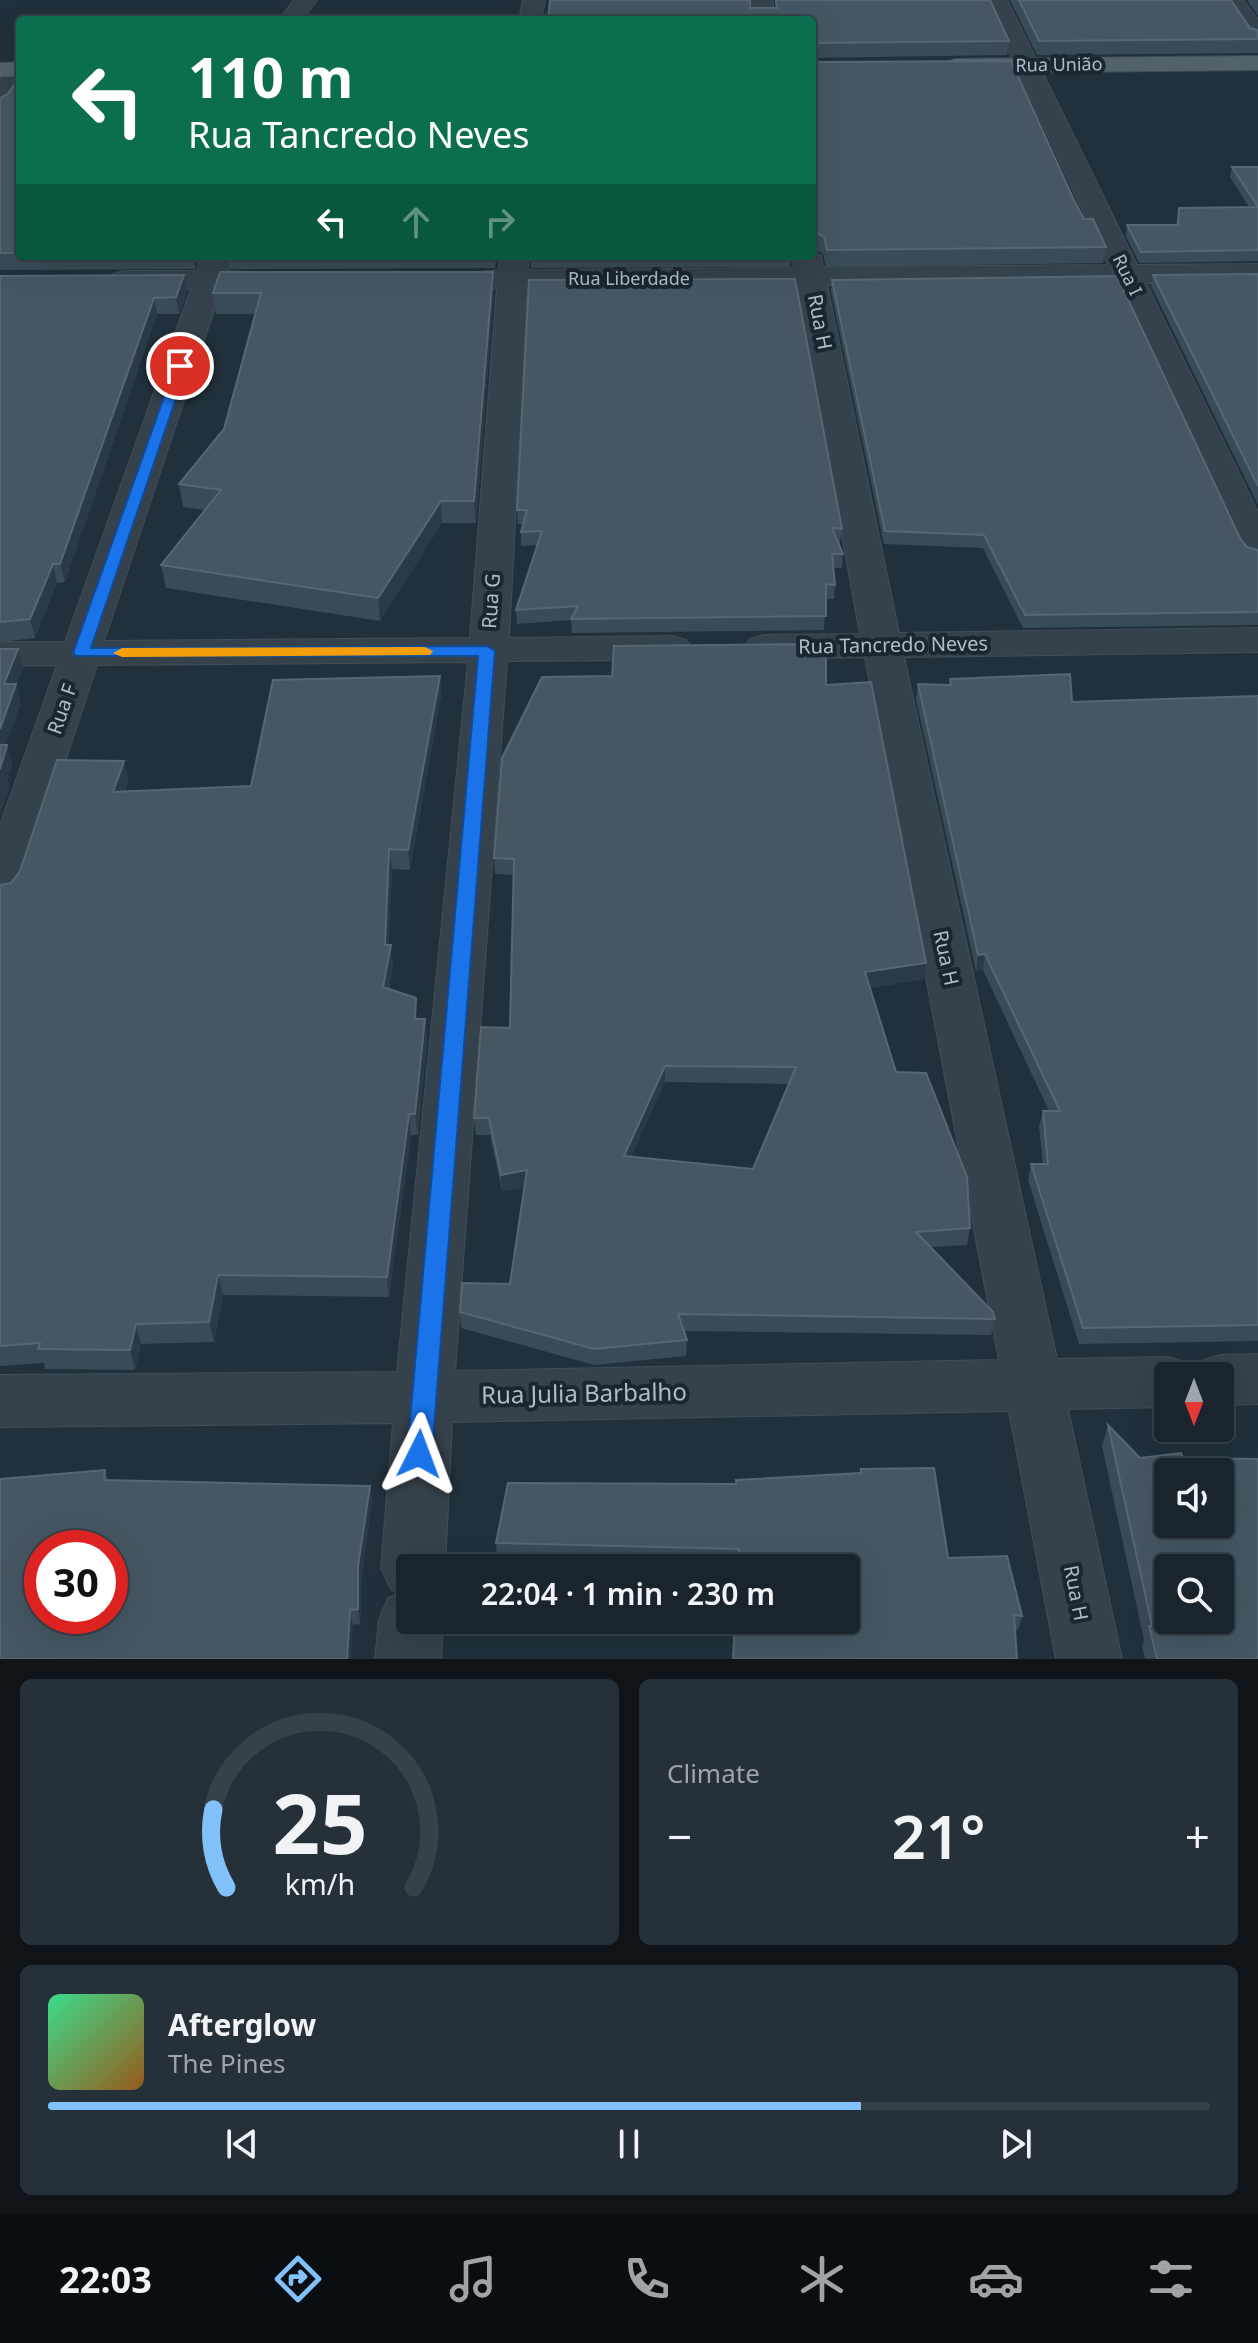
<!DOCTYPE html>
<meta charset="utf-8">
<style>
body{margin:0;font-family:"Noto Sans",sans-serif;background:#263038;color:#f1f3f6;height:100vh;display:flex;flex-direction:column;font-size:30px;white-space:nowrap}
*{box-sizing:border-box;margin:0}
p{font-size:26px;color:#9fa4a9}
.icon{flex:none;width:44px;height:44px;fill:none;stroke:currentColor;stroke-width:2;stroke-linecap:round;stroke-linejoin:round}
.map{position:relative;height:1659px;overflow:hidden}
.panel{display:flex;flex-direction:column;gap:20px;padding:20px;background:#0e1418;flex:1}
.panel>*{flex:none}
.top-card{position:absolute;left:16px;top:16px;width:800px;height:244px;border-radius:8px;box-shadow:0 8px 32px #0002,0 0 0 2px #374148;background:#0b6e4f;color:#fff;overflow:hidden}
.needle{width:52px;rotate:180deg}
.tools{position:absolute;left:1154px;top:1362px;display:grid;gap:16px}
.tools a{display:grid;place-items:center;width:80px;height:80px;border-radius:8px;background:#19242c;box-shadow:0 8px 32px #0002,0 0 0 2px #374148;font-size:40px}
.speed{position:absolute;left:24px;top:1530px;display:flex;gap:16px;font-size:40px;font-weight:700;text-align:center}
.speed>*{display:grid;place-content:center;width:104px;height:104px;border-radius:50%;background:#19242c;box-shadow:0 8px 32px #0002,0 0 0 2px #374148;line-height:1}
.speed .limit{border:12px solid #d22;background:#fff;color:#111}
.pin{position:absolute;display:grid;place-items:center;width:68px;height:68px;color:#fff;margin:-34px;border:4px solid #fff;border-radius:50%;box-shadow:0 2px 8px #0007}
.me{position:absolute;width:88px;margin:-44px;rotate:3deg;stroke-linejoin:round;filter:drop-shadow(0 0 6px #0008)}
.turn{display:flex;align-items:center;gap:28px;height:168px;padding:0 40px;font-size:36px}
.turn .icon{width:104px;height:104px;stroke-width:2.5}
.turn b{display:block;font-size:56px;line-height:68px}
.lanes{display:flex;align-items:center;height:76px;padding:0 40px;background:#0003;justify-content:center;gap:40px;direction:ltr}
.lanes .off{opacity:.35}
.big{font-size:60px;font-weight:600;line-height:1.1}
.panel .card{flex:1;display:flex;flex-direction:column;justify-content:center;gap:12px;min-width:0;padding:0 28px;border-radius:12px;background:#263038}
.panel .dial{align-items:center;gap:0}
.dial svg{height:208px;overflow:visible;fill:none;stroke:#374148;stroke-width:7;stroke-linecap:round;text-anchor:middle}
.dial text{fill:#f1f3f6;stroke:none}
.song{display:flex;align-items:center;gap:24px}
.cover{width:96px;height:96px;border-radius:12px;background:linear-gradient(135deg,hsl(150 70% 55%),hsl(30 70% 35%))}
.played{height:8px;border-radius:4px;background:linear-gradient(90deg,#81c2fb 70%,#374148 70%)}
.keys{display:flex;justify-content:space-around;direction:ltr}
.heat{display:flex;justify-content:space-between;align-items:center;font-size:44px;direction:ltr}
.panel .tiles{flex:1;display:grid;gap:20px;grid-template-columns:1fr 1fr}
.card:last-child{grid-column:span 2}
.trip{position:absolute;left:396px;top:1554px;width:464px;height:80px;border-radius:8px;background:#19242c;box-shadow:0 8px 32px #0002,0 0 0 2px #374148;font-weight:600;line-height:80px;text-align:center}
.tab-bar{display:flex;height:128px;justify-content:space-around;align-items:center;background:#0a0e12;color:#9fa4a9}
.tab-bar .icon{width:56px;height:56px}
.tab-bar .selected{color:#81c2fb}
.tab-bar b{font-size:36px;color:#f1f3f6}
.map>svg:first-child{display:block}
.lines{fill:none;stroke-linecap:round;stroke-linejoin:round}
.minor-casing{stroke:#414d57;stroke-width:2}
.major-casing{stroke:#414d57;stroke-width:2}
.minor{fill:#35414b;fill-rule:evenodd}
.major{fill:#53616b;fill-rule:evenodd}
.wall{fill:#394b57;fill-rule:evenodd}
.shaded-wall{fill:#2a3b47}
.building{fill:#465763;stroke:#566773;stroke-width:2;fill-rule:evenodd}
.route{fill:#1a73e8;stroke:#114b97;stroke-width:2}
.slow{fill:#f59e0b}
.labels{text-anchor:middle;stroke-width:8;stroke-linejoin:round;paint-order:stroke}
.far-street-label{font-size:18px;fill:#b0bcc7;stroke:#1a2630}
.street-label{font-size:20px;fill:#b0bcc7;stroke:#1a2630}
.near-street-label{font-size:24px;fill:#b0bcc7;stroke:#1a2630}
</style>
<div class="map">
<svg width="1258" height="1659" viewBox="0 0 1258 1659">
<rect width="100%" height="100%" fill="#21303b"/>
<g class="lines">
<defs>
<path id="minor" d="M294,0H317L302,20H279Z
M523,0H545L541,20H519Z
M751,0H773L774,20H752Z
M985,0H1007L1137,265L1258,264V282L1146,283L1258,512V560L1245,557L1240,549L1116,283L827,285L899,633L1258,628V652L904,657L1057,1359L1168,1357L1189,1364L1194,1374L1199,1362L1220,1355L1258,1354V1404L1220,1405V1376H1168V1407L1068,1409L1122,1659H1056L1009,1411L452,1422L445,1568H410V1620H443L441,1659H375L379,1620L388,1598L401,1593L391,1589L381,1568L393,1423L0,1427V1375L397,1372L468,662L97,665L23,889L16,900L0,904V825L57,665L0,666V642H65L191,289H124L113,286L109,280L113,274L124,271H197L202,256H232L227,271L287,274L291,280L287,286L221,289L104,641L470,638L497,288L473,285L469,279L473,273L499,270V256H529L528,270L794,268L791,256H812V249L821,256L823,267L1108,265ZM797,285L860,634L764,635L750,639L744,647L750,655L764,659L865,657L999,1360L455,1371L507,661L672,660L686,656L692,648L686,640L672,636L509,638L527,288Z
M1221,0H1243L1258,20V43L1250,41Z
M19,62L20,89L9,108L0,111V81L10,64Z"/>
<path id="major" d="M1258,56V70L954,73L942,66L954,59Z
M20,62V76L0,77V63Z"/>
</defs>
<use href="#minor" class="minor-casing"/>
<use href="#major" class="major-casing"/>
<use href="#minor" class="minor"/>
<use href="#major" class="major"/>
</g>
<path class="wall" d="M775,0H990L1009,41L1007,55L812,58L813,62L1073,198L1084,219L1106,247L1103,263L826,267L823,254L812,246V20L750,8H776Z
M1010,0H1231L1250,28L1258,30V53L1037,55Z
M1247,0H1258V16Z
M20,76V256H201L195,269L0,270V98L8,94Z
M1232,167H1258V261L1139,263L1126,236L1127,225H1176L1179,208L1249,207L1230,177Z
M228,256H498L495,268L230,269Z
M531,256H791L790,267L531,268Z
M493,272L494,292L476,523H442L380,621L166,588L161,565L205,510L183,507L179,484L224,429L255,314H216L213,293Z
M1258,274V505L1151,286L1153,275Z
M184,275L187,292L179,314H157L65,582L57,583L35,638L0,642V276Z
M832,280L1240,538L1247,547L1258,550V625L1023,628L983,548L884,544L831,291Z
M517,510L842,529L840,543L838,542L843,554L842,568H833L835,585L834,599H826L824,630L572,633L571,620L517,624L516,610L537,545L521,546V532L523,524H518Z
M440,676L441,696L410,870L392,869L388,945L393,965L389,989L418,1019H425L427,1040L418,1135H411L389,1297L223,1295L214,1342L141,1344L135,1370L45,1369L44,1363L0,1366V885L11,883L124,761L128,781L125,791L251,786Z
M950,679L1072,702L1258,696V1341L1079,1344L1028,1180L1031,1164H1043L1039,1126L1043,1111H1049L983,970L976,971L916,699L918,684L950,685Z
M826,685L924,979L870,988L896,1072L970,1228L967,1245L931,1247L995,1319L991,1335L684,1331L687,1340L686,1356L594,1365L461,1328L460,1312L510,1284L524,1187L502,1191L490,1135H476L474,1118L510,1028L513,875L495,874L494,858ZM665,1082L789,1084L753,1169L631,1157Z
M1108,1425L1258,1659H1145L1142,1646L1144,1640L1102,1446Z
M861,1469L948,1558L1022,1616L1018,1630L738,1564L497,1558L496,1543L736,1484L860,1473Z
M105,1470L108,1480L370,1486L372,1502L361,1581L360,1624L0,1659Z"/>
<path class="shaded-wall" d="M193,256H201L195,269Z
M495,256H498L495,268Z
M493,272L494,292L476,523L474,501Z
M184,275L187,292L179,314L176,297Z
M154,298L157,314L65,582L60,564Z
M441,501L442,523L380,621L378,598Z
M53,564L57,583L35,638L30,619Z
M18,649L23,669L17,685L21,704L5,748L7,745L13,764L8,779L10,787L0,816V729L4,684Z
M440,676L441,696L410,870L408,850Z
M124,761L128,781L117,812L113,792Z
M389,849L392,869L388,961L391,945L393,965L385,1007L383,987Z
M985,954L983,970L976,971L978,955Z
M926,963L924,979L863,989L865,972Z
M425,1019L427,1040L418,1135L415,1114Z
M665,1066V1082L624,1173V1156Z
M409,1114L411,1135L389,1297L387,1277Z
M527,1170L528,1187L502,1191L501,1175Z
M218,1275L223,1295L214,1342L209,1322Z
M136,1324L141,1344L135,1370L130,1350Z
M370,1486L372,1502L361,1581L360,1624L358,1609V1566Z
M350,1610L353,1625L351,1659H347Z"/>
<path class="building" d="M550,0H750V8H777L776,0H990L1009,41L812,43V20H548Z
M1019,0H1231L1250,28L1258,30V39L1039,41Z
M812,54L813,62L1011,61L1073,198L1084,219H1093L1106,247L827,250L824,237L813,230L812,232Z
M20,76V253H0V98L8,94Z
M1232,167H1258V207Z
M1258,207V250L1141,252L1127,225H1178L1179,208Z
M220,272H493L474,501H441L378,598L161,565L221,490L179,484L224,429L261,293H213Z
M1258,274V486L1153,275Z
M184,275L176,297L154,298L60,564H53L30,619L0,622V276Z
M1117,276L1240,538L1247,547L1258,550V612L1025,615L984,535L885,531L832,280Z
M795,279L842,529L832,528L843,554H832L835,585L826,584V616L571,619L578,606L516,610L542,531L521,532L527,510H517L529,280Z
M826,644V685L871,682L926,963L865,972L896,1072L926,1073L967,1177L970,1228L916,1232L993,1312L995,1319L678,1314L687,1340L594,1349L460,1312L462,1283L510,1284L527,1170L501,1175L489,1118H474L481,1027L510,1028L514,859L494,858L502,758L542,677L612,676L614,646ZM665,1066L796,1067L753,1169L624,1156Z
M0,649H18L4,684H16L0,729Z
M1070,674L1072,702L1258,696V1325L1083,1328L1031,1164H1048L1043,1111H1060L985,954L978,955L918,684L951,685L950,679Z
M440,676L408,850L389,849L385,945H391L383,987L416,998L415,1019H425L415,1114H409L387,1277L218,1275L209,1322L136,1324L130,1350L38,1349L40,1343L0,1346V885L11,883L20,871L57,760L124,761L113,792L251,786L273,680Z
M0,745H7L0,769Z
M1108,1425L1140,1458L1181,1453L1183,1458L1258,1459V1659H1157L1149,1626H1152ZM1168,1472H1220V1524H1168ZM1168,1568H1220V1620H1168Z
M934,1468L948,1558L1007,1556L1022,1616L1014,1615L1017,1659H733L735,1620H846V1568H738L739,1549L496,1543L508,1483L736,1484V1480L861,1473V1469Z
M105,1470L104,1480L370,1486L358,1566V1609L350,1610L347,1659H0V1479ZM42,1548H110V1616H42Z"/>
<path class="route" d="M176,363L187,366L91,648L487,646L495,651L432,1454L428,1462L419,1466L411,1462L407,1454L478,656H76L73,653Z"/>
<path class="slow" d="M425,647L433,651L430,655L122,657L113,653L122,648Z"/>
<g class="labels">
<g class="far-street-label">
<text transform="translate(1059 65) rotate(-1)" y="6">Rua União</text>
<text transform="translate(1127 275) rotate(64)" y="6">Rua I</text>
<text x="629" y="285">Rua Liberdade</text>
</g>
<g class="street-label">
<text transform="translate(820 322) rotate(79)" y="7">Rua H</text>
<text transform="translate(491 601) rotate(-86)" y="7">Rua G</text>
<text transform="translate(893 645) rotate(-1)" y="7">Rua Tancredo Neves</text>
<text transform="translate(62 709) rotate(-71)" y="7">Rua F</text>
<text transform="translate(946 958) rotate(78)" y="7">Rua H</text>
<text transform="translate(1076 1593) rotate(79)" y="7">Rua H</text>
</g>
<g class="near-street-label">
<text transform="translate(584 1394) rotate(-1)" y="8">Rua Julia Barbalho</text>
</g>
</g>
</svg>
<div class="tools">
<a><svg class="needle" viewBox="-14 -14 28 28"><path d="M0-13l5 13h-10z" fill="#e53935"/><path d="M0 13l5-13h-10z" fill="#9fa4a9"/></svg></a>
<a><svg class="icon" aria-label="sound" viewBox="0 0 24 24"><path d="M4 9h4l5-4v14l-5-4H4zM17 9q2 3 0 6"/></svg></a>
<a><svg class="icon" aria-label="search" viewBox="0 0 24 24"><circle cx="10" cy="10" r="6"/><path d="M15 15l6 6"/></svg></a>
</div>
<div class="speed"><div class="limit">30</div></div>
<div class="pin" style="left:180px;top:366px;background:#d93025"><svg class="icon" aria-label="arrive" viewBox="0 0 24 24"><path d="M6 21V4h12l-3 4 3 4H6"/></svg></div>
<svg class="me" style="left:419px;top:1454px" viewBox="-20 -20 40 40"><path d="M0-17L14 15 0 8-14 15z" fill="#1a73e8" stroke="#fff" stroke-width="4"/></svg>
<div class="trip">22:04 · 1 min · 230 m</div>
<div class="top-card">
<div class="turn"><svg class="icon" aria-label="left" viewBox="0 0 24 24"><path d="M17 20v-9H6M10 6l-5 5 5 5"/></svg><div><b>110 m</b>Rua Tancredo Neves</div></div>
<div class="lanes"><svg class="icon" aria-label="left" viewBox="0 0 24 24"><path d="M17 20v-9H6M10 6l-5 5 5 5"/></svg><svg class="icon off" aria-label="ahead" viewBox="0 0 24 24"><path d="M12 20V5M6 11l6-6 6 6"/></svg><svg class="icon off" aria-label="right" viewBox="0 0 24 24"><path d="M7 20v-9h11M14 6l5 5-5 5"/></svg></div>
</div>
</div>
<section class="panel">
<div class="tiles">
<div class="card dial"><svg viewBox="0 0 100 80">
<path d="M14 69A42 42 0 1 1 86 69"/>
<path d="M14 69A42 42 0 0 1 9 39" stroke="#81c2fb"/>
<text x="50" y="56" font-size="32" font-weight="700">25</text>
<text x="50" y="72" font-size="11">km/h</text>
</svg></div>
<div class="card"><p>Climate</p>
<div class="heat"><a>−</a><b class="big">21°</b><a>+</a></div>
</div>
<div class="card">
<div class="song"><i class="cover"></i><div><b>Afterglow</b><p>The Pines</p></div></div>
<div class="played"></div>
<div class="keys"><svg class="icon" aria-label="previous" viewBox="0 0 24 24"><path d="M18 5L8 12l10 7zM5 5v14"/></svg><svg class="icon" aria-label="pause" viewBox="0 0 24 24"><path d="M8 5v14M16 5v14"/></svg><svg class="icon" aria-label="next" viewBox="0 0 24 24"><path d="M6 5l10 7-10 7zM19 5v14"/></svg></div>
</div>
</div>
</section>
<nav class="tab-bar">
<b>22:03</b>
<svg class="icon selected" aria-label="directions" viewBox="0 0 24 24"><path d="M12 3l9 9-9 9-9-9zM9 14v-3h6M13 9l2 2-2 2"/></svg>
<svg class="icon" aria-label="music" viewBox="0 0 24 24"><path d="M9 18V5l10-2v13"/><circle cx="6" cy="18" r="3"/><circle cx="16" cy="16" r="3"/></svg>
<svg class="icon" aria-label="phone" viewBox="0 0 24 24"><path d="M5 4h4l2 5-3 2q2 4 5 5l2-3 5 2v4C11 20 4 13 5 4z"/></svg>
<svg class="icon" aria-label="climate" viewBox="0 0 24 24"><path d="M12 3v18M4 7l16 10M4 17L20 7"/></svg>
<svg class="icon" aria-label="car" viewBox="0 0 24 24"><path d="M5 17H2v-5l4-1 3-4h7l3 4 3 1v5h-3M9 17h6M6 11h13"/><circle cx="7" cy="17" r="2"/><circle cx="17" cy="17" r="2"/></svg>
<svg class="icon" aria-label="filters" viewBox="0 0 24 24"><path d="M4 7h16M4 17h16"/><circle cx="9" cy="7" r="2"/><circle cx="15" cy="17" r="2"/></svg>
</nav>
